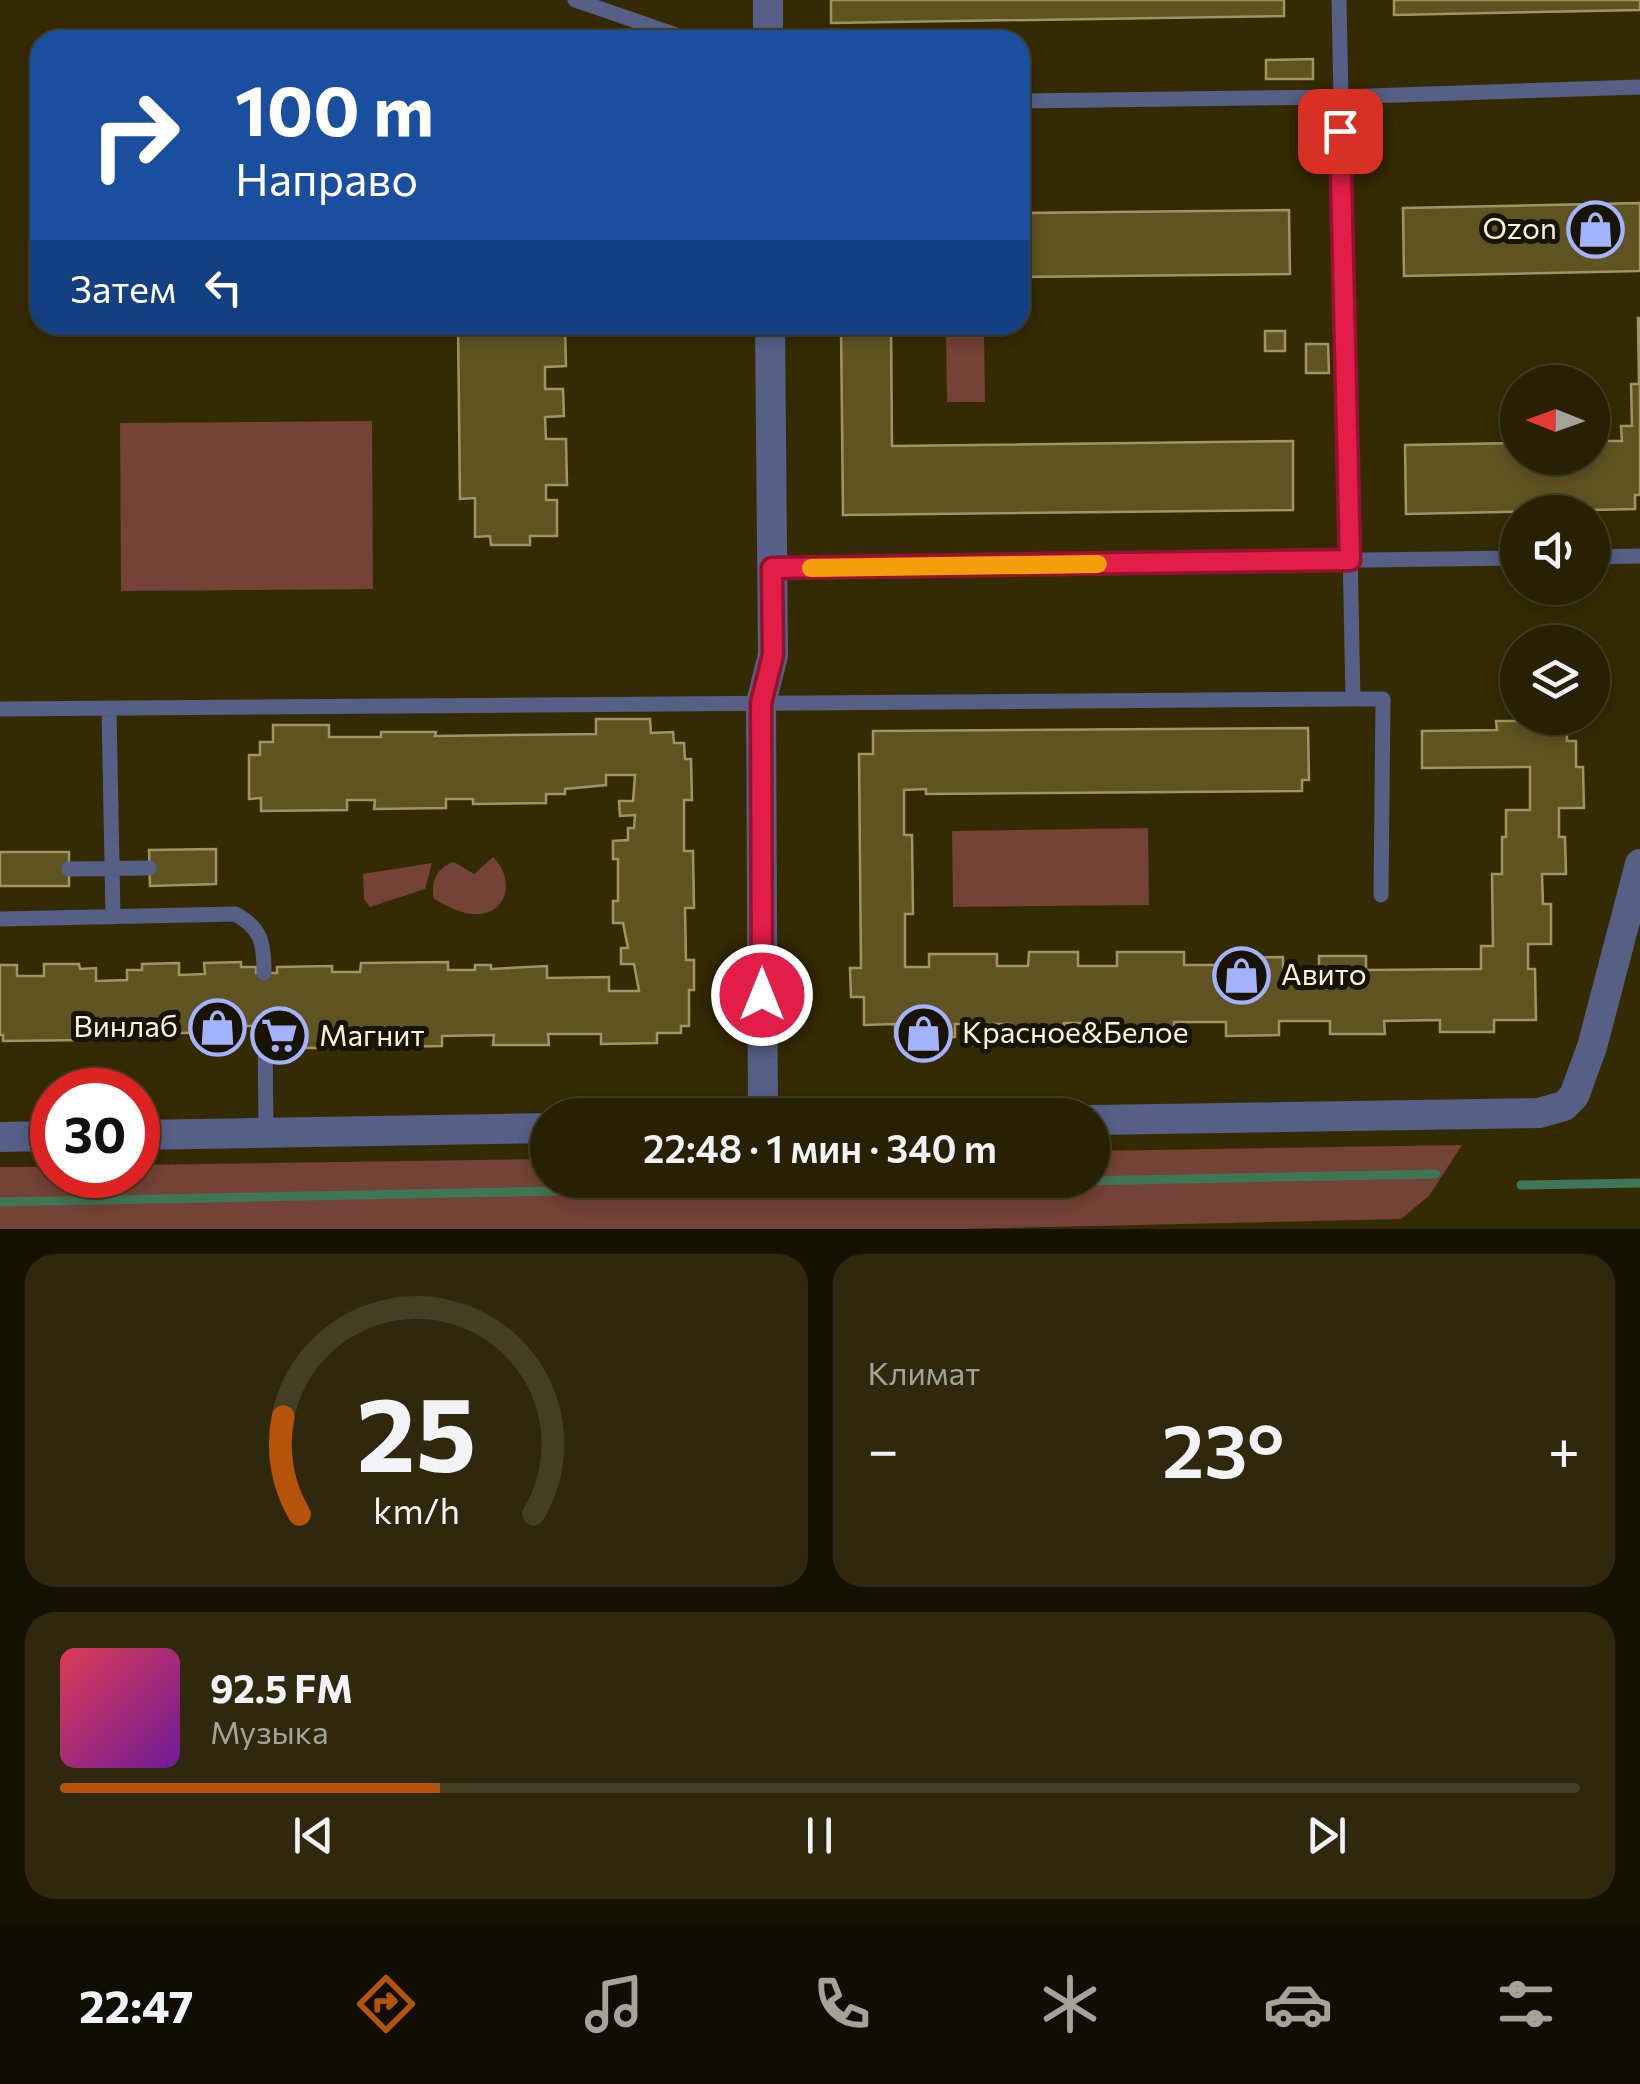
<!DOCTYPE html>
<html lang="ru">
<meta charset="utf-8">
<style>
body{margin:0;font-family:Commissioner,sans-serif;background:#2f280c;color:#f1f3f6;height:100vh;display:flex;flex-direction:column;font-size:38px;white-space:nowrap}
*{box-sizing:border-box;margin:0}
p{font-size:32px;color:#a4a399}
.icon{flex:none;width:55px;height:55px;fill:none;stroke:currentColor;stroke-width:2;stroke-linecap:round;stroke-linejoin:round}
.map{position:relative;height:1229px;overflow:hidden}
.details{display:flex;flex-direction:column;gap:25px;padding:25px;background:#151201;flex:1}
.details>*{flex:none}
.guide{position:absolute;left:30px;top:30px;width:1000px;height:305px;border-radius:30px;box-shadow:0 5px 15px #0003,0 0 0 2px #433e24;background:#1a4fa0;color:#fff;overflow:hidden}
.needle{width:65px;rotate:271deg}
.controls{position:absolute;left:1500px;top:365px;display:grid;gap:20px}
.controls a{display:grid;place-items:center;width:110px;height:110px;border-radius:50%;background:#272002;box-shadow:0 5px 15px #0003,0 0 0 2px #433e24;font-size:50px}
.speed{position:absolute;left:30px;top:1068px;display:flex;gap:20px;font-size:50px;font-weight:700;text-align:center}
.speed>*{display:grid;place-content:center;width:130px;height:130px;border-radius:50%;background:#272002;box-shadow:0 5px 15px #0003,0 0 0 2px #433e24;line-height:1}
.speed .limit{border:15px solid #d22;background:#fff;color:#111}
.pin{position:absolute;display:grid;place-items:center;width:85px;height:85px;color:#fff;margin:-42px;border-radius:20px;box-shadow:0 5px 15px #0006}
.me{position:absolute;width:110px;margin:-55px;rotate:0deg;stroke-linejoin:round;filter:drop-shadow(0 0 8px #0008)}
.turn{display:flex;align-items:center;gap:35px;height:210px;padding:0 40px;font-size:45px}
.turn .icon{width:130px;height:130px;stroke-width:2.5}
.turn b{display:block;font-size:70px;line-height:85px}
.then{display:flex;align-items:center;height:95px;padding:0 40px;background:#0003;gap:20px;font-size:38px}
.big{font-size:75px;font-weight:600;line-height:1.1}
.details .widget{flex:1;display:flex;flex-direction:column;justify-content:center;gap:15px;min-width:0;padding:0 35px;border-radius:30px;background:#2f280c}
.details .dial{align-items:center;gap:0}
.dial svg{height:260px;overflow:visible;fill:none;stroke:#433e24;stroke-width:7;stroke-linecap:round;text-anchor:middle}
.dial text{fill:#f1f3f6;stroke:none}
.song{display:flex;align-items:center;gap:30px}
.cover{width:120px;height:120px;border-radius:15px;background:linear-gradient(135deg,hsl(350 70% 55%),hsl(280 70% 35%))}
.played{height:10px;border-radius:5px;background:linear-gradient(90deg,#b45309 25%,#433e24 25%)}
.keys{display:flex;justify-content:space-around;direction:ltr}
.heat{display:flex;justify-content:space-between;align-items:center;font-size:55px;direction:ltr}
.details .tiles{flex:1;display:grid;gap:25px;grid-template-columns:1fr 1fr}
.widget:last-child{grid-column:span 2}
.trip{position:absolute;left:530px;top:1098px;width:580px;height:100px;border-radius:50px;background:#272002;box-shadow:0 5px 15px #0003,0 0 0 2px #433e24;font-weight:600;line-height:100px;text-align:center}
.dock{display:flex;height:160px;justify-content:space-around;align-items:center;background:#100d01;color:#a4a399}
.dock .icon{width:70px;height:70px}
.dock .current{color:#b45309}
.dock b{font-size:45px;color:#f1f3f6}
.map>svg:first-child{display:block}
.green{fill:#744236}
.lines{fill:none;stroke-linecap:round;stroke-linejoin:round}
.stream{stroke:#3f7653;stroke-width:9}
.building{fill:#605322;stroke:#a19462;stroke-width:2.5}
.lane{stroke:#565f86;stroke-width:15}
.street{stroke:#565f86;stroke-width:30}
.route-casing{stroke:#92132f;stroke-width:25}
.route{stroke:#e11d48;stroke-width:18}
.slow{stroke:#f59e0b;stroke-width:18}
.labels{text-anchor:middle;stroke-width:10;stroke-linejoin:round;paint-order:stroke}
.poi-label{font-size:30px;fill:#faf3d9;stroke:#181302;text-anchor:start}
</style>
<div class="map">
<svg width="1640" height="1229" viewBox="0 0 1640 1229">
<rect width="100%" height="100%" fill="#342a03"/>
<path class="green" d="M946,335H984L985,402H947Z
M372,421L373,589L121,591L120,423Z
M1148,828L1149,905L953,907L952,831Z
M493,857C512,874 512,910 480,914C464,916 447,906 434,899C430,883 437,866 454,862L474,874Z
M432,863L425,889L370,907L364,899L363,874Z
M1462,1145L1429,1196L1401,1219L959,1229H0V1167H52V1175H138V1165L547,1159L548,1180H1092L1093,1151Z"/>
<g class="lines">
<path class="stream" d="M1521,1185L1640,1183
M0,1202L1436,1174"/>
</g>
<path class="building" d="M831,0H1284V16L831,23Z
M1394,0H1640V10L1394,15Z
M1313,59V79H1266V60Z
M1640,203V271L1404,276L1403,208Z
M1289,210L1290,274L1020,277V213Z
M1638,318H1640V495H1635V509L1406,514L1405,445L1518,443V458H1592V441H1622L1621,426H1632L1631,384H1639Z
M458,325H565L566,366L545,367V389H563L564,416L545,417L546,439H566L567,485H546V500H557V536H530V545H491L490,536L475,537V498L460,499Z
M841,325H891L892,446L1293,441V510L843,515Z
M1265,331H1285V351H1265Z
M1306,344H1328L1329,373H1306Z
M596,719H650L651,733L673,732L674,743H684L685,759H691L692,800H684V851H693L694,908H685L686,960H694V990H689V1026H681V1033H657V1043L601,1044V1034H548L549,1045H493L494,1035L442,1036V1046L386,1047V1036L334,1037V1048H278V1026H236V1032L124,1034V1027H97V1034H86V1040L3,1041V1035H0V965H17V976H44V964H79L80,969L96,968V981L127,980V970H142V964L179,963V975L205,974L204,963L241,962V967H256V973H277V967L332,966V972H360L361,963L448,962V970H475V965H491V969L547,966V978L609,977V991H639L634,964H621V948H628L623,923H613V901H618V859H613V841L628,840V828H634L635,815L620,816L619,801H633L635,775H606V785L565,789V794H546V803L473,804V799H446V808L374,809L375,800H347V810L261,811V798L249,799V755H260V742H273V725H329V737H381V732H436L435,736L596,734Z
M1496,721H1567V741H1576V767H1583L1584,808H1559V837H1565L1566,874H1542L1543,904H1551V944H1528V969H1535L1536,1020H1494V1032H1440V1020L1384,1021L1385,1034H1330V1021H1279V1035L1226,1036V1022H1174V1036L1117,1037V1023H1064V1039H1009L1010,1024H955V1037H895V1024L864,1025V997H851L850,968H861L859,754H873V731L1308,728L1309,780H1302V791L926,794V789L904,790V835H912L913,914H905V967H929V954H997V966H1028L1029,952H1078V966H1117V952H1184V965H1222V958L1283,957V971H1319V956H1366V970L1481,969V946H1493L1492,874H1502V837H1506V810H1530V767L1422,768V731L1497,730Z
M216,849V884L150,886L149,850Z
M0,852H69V886H0Z"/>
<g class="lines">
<path class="lane" d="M575,0L691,40
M1339,0L1353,699H1383L1381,895
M1020,101L1339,97L1640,87
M1592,557L1640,556
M772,568L1518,558
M109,708L113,917
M0,709L1353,699
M69,869L149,868
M0,919L235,914C262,928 264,944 264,973
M265,1026L266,1133"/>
<path class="street" d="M768,0V40
M763,1115L761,703L773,655L770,325
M1092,1120L1539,1113L1564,1106L1574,1096L1592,1047L1640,864
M138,1135L548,1128
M0,1137L52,1136"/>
</g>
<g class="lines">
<defs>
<path id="route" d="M762,995L761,703L773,655L772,568L1350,560L1340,131"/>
</defs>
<use href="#route" class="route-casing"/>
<use href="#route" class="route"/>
<path class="slow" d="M811,568L1098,564"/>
</g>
<defs>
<symbol id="shop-ring" viewBox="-11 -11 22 22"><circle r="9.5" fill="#181302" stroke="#a3b2fd" stroke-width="1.5"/><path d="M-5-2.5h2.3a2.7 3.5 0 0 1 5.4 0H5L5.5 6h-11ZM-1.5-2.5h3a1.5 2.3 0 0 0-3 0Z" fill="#a3b2fd"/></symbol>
<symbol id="supermarket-ring" viewBox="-11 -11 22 22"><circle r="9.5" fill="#181302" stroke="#a3b2fd" stroke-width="1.5"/><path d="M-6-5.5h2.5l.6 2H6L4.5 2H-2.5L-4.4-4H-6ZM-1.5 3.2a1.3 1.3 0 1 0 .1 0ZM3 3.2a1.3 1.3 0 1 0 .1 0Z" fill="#a3b2fd"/></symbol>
</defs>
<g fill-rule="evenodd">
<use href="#shop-ring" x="1564" y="198" width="63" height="63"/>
<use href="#shop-ring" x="1210" y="944" width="63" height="63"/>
<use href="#shop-ring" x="186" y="996" width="63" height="63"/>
<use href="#shop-ring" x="892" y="1002" width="63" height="63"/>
<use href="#supermarket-ring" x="248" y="1004" width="63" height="63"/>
</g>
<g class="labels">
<g class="poi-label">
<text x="1557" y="239" text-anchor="end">Ozon</text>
<text x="1281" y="985">Авито</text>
<text x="178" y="1037" text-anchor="end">Винлаб</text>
<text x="962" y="1043">Красное&amp;Белое</text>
<text x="319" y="1046">Магнит</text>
</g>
</g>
</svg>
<div class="controls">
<a><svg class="needle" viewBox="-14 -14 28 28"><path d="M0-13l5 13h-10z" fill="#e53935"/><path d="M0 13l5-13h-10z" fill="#a4a399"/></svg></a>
<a><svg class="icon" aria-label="sound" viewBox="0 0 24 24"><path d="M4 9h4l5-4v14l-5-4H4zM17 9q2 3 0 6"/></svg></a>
<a><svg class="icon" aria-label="layers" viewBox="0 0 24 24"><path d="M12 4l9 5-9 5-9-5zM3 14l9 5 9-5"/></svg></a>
</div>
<div class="speed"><div class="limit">30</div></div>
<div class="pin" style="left:1340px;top:131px;background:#d93025"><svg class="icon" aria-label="arrive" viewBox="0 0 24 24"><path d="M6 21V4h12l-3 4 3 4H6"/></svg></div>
<svg class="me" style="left:762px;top:995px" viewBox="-20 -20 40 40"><circle r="17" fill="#e11d48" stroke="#fff" stroke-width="3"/><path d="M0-11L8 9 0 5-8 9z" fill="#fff"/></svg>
<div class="trip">22:48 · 1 мин · 340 m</div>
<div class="guide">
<div class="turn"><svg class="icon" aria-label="right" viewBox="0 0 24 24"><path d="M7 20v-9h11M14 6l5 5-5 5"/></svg><div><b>100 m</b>Направо</div></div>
<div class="then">Затем<svg class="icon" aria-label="left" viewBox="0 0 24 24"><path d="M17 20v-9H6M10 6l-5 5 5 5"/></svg></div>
</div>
</div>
<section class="details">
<div class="tiles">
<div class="widget dial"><svg viewBox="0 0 100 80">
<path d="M14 69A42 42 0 1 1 86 69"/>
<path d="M14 69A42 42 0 0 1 9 39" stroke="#b45309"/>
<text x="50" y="56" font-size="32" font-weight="700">25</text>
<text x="50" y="72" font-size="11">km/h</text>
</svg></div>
<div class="widget"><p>Климат</p>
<div class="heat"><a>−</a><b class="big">23°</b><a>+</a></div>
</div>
<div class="widget">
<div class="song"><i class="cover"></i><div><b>92.5 FM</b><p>Музыка</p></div></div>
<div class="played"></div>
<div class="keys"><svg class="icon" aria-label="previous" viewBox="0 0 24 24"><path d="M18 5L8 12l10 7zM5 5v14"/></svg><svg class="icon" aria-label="pause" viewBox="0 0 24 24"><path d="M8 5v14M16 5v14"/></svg><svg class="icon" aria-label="next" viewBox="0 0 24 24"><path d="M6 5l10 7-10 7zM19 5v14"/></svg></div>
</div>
</div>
</section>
<nav class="dock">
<b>22:47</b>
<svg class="icon current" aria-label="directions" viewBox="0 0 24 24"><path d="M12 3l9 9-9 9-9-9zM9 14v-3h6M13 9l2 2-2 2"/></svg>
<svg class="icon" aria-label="music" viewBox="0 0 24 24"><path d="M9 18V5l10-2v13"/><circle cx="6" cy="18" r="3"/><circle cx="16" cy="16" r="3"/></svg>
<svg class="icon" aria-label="phone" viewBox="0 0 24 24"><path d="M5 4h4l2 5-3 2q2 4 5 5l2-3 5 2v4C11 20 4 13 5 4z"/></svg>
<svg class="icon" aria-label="climate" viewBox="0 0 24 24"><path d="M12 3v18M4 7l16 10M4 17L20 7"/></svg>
<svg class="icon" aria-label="car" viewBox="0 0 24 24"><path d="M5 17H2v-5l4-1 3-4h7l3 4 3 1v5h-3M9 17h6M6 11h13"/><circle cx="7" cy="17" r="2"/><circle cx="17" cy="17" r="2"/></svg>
<svg class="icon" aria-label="filters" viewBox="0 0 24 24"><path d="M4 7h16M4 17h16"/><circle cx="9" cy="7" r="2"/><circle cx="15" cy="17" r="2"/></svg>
</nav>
